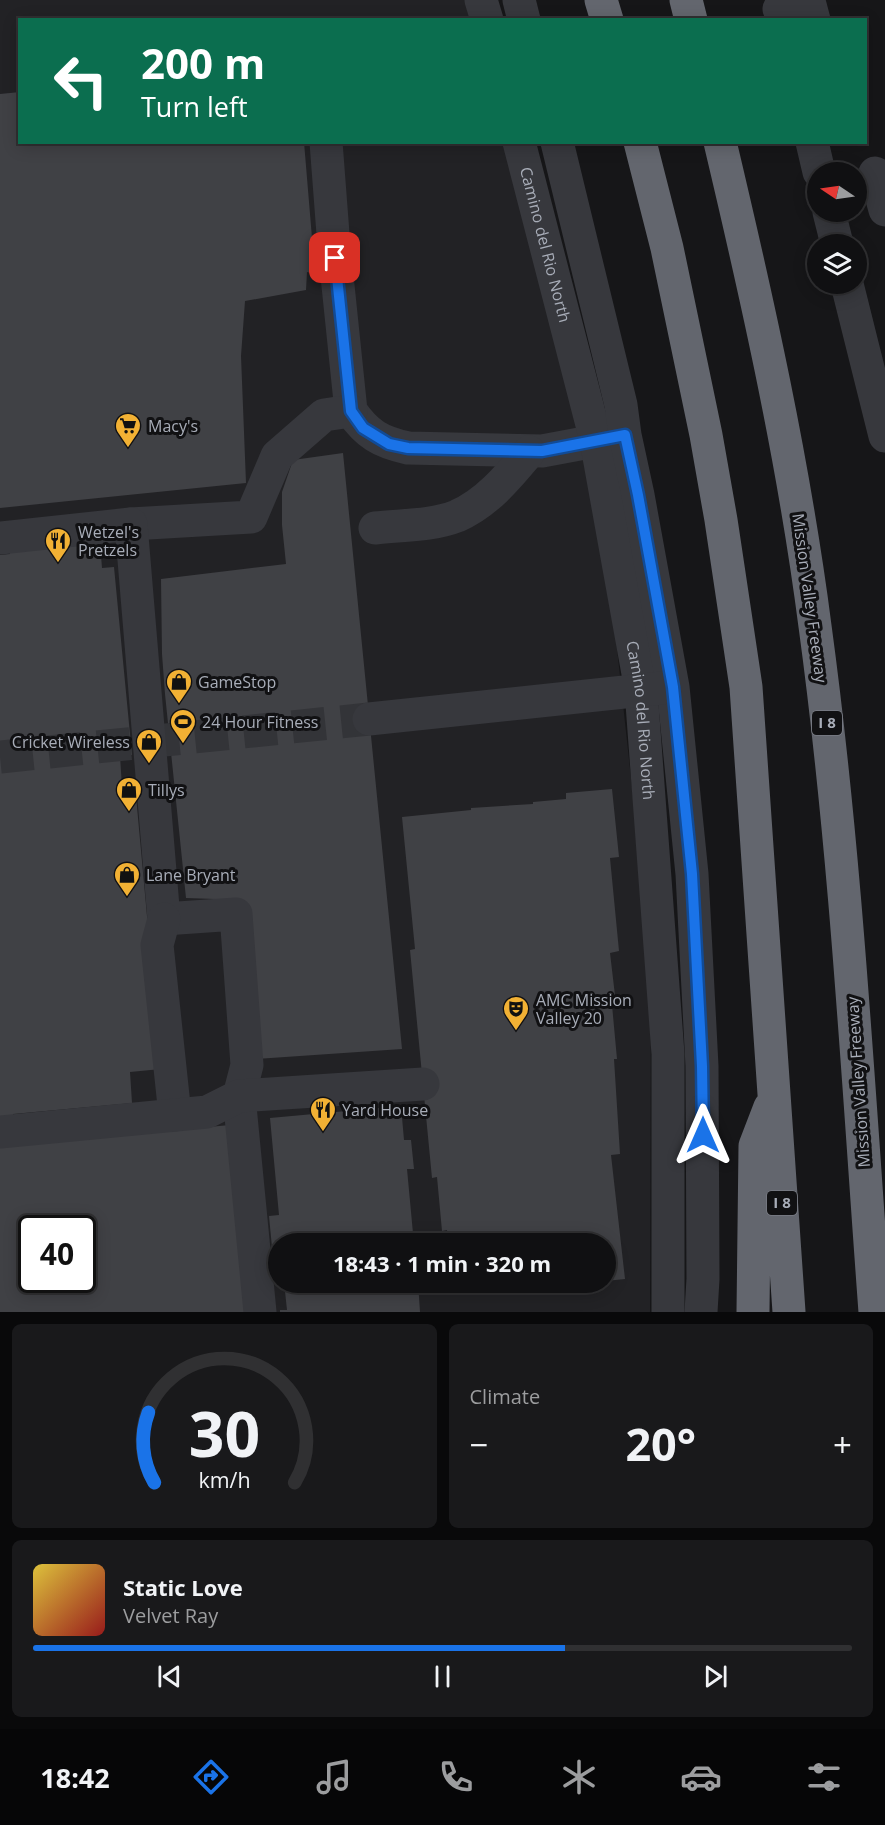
<!DOCTYPE html>
<meta charset="utf-8">
<style>
body{margin:0;font-family:"Open Sans",sans-serif;background:#19191b;color:#f1f3f6;height:100vh;display:flex;flex-direction:column;font-size:22px;white-space:nowrap}
*{box-sizing:border-box;margin:0}
p{font-size:20px;color:#9c9d9f}
.icon{flex:none;width:33px;height:33px;fill:none;stroke:currentColor;stroke-width:2;stroke-linecap:round;stroke-linejoin:round}
.map{position:relative;height:1312px;overflow:hidden}
.side{display:flex;flex-direction:column;gap:12px;padding:12px;background:#09090a;flex:1}
.side>*{flex:none}
.banner{position:absolute;left:18px;top:18px;width:849px;height:126px;border-radius:0px;box-shadow:0 3px 15px #0003,0 0 0 2px #303032;background:#0b6e4f;color:#fff;overflow:hidden}
.needle{width:39px;rotate:283deg}
.tools{position:absolute;left:807px;top:162px;display:grid;gap:12px}
.tools a{display:grid;place-items:center;width:60px;height:60px;border-radius:50%;background:#101012;box-shadow:0 3px 15px #0003,0 0 0 2px #303032;font-size:30px}
.speed{position:absolute;left:18px;top:1215px;display:flex;gap:12px;font-size:30px;font-weight:700;text-align:center}
.speed>*{display:grid;place-content:center;width:78px;height:78px;border-radius:50%;background:#101012;box-shadow:0 3px 15px #0003,0 0 0 2px #303032;line-height:1}
.speed .limit{border:3px solid #111;border-radius:9px;background:#fff;color:#111}
.pin{position:absolute;display:grid;place-items:center;width:51px;height:51px;color:#fff;margin:-26px;border-radius:12px;box-shadow:0 3px 9px #0006}
.me{position:absolute;width:66px;margin:-33px;rotate:0deg;stroke-linejoin:round;filter:drop-shadow(0 0 4px #0008)}
.turn{display:flex;align-items:center;gap:21px;height:126px;padding:0 24px;font-size:27px}
.turn .icon{width:78px;height:78px;stroke-width:2.5}
.turn b{display:block;font-size:42px;line-height:51px}
.big{font-size:45px;font-weight:700;line-height:1.1}
.side .tile{flex:1;display:flex;flex-direction:column;justify-content:center;gap:9px;min-width:0;padding:0 21px;border-radius:9px;background:#19191b}
.side .dial{align-items:center;gap:0}
.dial svg{height:156px;overflow:visible;fill:none;stroke:#303032;stroke-width:7;stroke-linecap:round;text-anchor:middle}
.dial text{fill:#f1f3f6;stroke:none}
.song{display:flex;align-items:center;gap:18px}
.cover{width:72px;height:72px;border-radius:9px;background:linear-gradient(135deg,hsl(50 70% 55%),hsl(0 70% 35%))}
.played{height:6px;border-radius:3px;background:linear-gradient(90deg,#1a73e8 65%,#303032 65%)}
.keys{display:flex;justify-content:space-around;direction:ltr}
.heat{display:flex;justify-content:space-between;align-items:center;font-size:33px;direction:ltr}
.side .tiles{flex:1;display:grid;gap:12px;grid-template-columns:1fr 1fr}
.tile:last-child{grid-column:span 2}
.trip{position:absolute;left:268px;top:1233px;width:348px;height:60px;border-radius:30px;background:#101012;box-shadow:0 3px 15px #0003,0 0 0 2px #303032;font-weight:700;line-height:60px;text-align:center}
.tabs{display:flex;height:96px;justify-content:space-around;align-items:center;background:#060607;color:#9c9d9f}
.tabs .icon{width:42px;height:42px}
.tabs .selected{color:#1a73e8}
.tabs b{font-size:27px;color:#f1f3f6}
.map>svg:first-child{display:block}
.built{fill:#222225;fill-rule:evenodd}
.building{fill:#404145;fill-rule:evenodd}
.lines{fill:none;stroke-linecap:round;stroke-linejoin:round}
.minor-tunnel{stroke:#333438;stroke-width:33;stroke-dasharray:33 16;stroke-linecap:butt}
.minor{stroke:#37383d;stroke-width:33}
.highway{stroke:#63666e;stroke-width:33}
.route-casing{stroke:#114b97;stroke-width:15}
.route{stroke:#1a73e8;stroke-width:10}
.labels{text-anchor:middle;stroke-width:6;stroke-linejoin:round;paint-order:stroke}
.shield{fill:#111113;stroke:#7b7e86;stroke-width:1.5}
.shield-label{font-size:15px;font-weight:bold;fill:#a8adb8}
.street-label{font-size:16px;fill:#a8adb8;stroke:#111113}
.poi-label{font-size:16px;fill:#a8adb8;stroke:#111113;text-anchor:start}
</style>
<div class="map">
<svg width="885" height="1312" viewBox="0 0 885 1312">
<rect width="100%" height="100%" fill="#161618"/>
<path class="built" d="M0,0H481L487,19L20,20V142L521,143L611,593L651,963L650,1312H0ZM32,1228H82V1280H32ZM279,1244H606V1282H279Z"/>
<path class="building" d="M20,92V142H304L315,274L307,272L306,290L245,301L241,356L246,483L0,508V94Z
M343,453L402,1049L256,1059L243,903L215,899L186,898L165,694L162,654L161,579L286,564L282,525V492L293,460Z
M100,543L102,568L114,567L132,755L120,756L122,787L135,785L161,1069L130,1072L132,1103L13,1114L16,1145L230,1125L247,1312H0V555L10,554L9,551ZM32,1228H82V1280H32Z
M612,789L619,857L610,858L619,951L610,953L616,1004L612,1005L617,1059H614L620,1154L611,1155L625,1279L606,1281V1244H448L447,1230L442,1231L437,1177L432,1178L410,950L415,949L402,817L471,810V808L533,804V802L566,799V793Z
M401,1106L404,1140H411L414,1169H407L414,1244H279V1279H275L269,1216L279,1215L270,1118Z
M284,1282H418L420,1312H280V1310H287Z
M452,1282H576V1284L539,1288V1285L453,1293Z"/>
<g class="lines">
<path class="minor-tunnel" d="M0,757L369,719"/>
<g class="minor">
<path d="M481,0L487,20"/>
<path d="M519,0L524,20"/>
<path d="M779,9L809,1L814,20"/>
<path d="M326,142L334,247L351,411C367,434 380,442 408,448L542,451L617,437"/>
<path id="s1" d="M519,142L596,440L641,690L668,1054V1312"/>
<path d="M557,142L621,405L625,435L638,495L673,687L692,874L702,1066L703,1279L701,1312"/>
<path d="M812,142L819,172"/>
<path d="M875,173L885,210"/>
<path d="M829,212L837,244"/>
<path d="M847,284L885,436"/>
<path d="M131,524L251,517L277,456L324,415L351,411"/>
<path d="M375,528C401,525 432,526 457,516C487,503 509,476 529,452"/>
<path d="M0,538L131,524L164,919L236,914L247,1065L239,1096L260,1312"/>
<path d="M369,719L662,688"/>
<path d="M164,919L157,945L175,1115"/>
<path d="M0,1132L207,1112L239,1096L423,1084"/>
</g>
<path class="highway" d="M601,0L607,20
M686,0L691,20
M640,142L667,248L706,435L721,520L746,687L789,1312
M720,142C758,302 794,463 815,626C846,854 858,1083 875,1312
M753,1312L755,1146L770,1107"/>
</g>
<g class="lines">
<defs>
<path id="route" d="M335,258L351,411L363,428L389,444L408,448L542,451L625,435L638,495L673,687L692,874L702,1066L703,1135"/>
</defs>
<use href="#route" class="route-casing"/>
<use href="#route" class="route"/>
</g>
<defs>
<symbol id="supermarket-pin" viewBox="-11 -11 22 30"><path d="M0 17L-7.5 6A9.5 9.5 0 1 1 7.5 6Z" fill="#f2b134" stroke="#111113"/><path d="M-6-5.5h2.5l.6 2H6L4.5 2H-2.5L-4.4-4H-6ZM-1.5 3.2a1.3 1.3 0 1 0 .1 0ZM3 3.2a1.3 1.3 0 1 0 .1 0Z" fill="#111"/></symbol>
<symbol id="restaurant-pin" viewBox="-11 -11 22 30"><path d="M0 17L-7.5 6A9.5 9.5 0 1 1 7.5 6Z" fill="#f2b134" stroke="#111113"/><path d="M-5-6h1v4h1v-4h1v4h1v-4h1v5L-1.5 .5V6h-2V.5L-5-1ZM5-6V6H3V1.5H1.5Q1.5-4 5-6Z" fill="#111"/></symbol>
<symbol id="shop-pin" viewBox="-11 -11 22 30"><path d="M0 17L-7.5 6A9.5 9.5 0 1 1 7.5 6Z" fill="#f2b134" stroke="#111113"/><path d="M-5-2.5h2.3a2.7 3.5 0 0 1 5.4 0H5L5.5 6h-11ZM-1.5-2.5h3a1.5 2.3 0 0 0-3 0Z" fill="#111"/></symbol>
<symbol id="stadium-pin" viewBox="-11 -11 22 30"><path d="M0 17L-7.5 6A9.5 9.5 0 1 1 7.5 6Z" fill="#f2b134" stroke="#111113"/><path d="M0-5a6.5 5 0 1 0 0 10a6.5 5 0 1 0 0-10ZM-3.5-1.8h7v3.6h-7Z" fill="#111"/></symbol>
<symbol id="theatre-pin" viewBox="-11 -11 22 30"><path d="M0 17L-7.5 6A9.5 9.5 0 1 1 7.5 6Z" fill="#f2b134" stroke="#111113"/><path d="M-5-5.5Q0-4 5-5.5V0Q5 5 0 6Q-5 5-5 0ZM-3.3-2.5H-1v1.5H-3.3ZM1-2.5H3.3v1.5H1ZM-2.8 1Q0 5.5 2.8 1Z" fill="#111"/></symbol>
</defs>
<g fill-rule="evenodd">
<use href="#supermarket-pin" x="113" y="411" width="30" height="40"/>
<use href="#restaurant-pin" x="43" y="526" width="30" height="40"/>
<use href="#shop-pin" x="164" y="667" width="30" height="40"/>
<use href="#stadium-pin" x="168" y="707" width="30" height="40"/>
<use href="#shop-pin" x="134" y="727" width="30" height="40"/>
<use href="#shop-pin" x="114" y="775" width="30" height="40"/>
<use href="#shop-pin" x="112" y="860" width="30" height="40"/>
<use href="#theatre-pin" x="501" y="994" width="30" height="40"/>
<use href="#restaurant-pin" x="308" y="1095" width="30" height="40"/>
</g>
<g class="labels">
<g class="shield">
<rect x="812" y="711" width="30" height="24" rx="4.5"/>
<rect x="767" y="1191" width="30" height="24" rx="4.5"/>
</g>
<g class="shield-label">
<text x="827" y="728">I 8</text>
<text x="782" y="1208">I 8</text>
</g>
<g class="street-label">
<text dy="6" stroke="none"><textPath href="#s1" startOffset="106">Camino del Rio North</textPath></text>
<text transform="translate(810 598) rotate(82)" y="6">Mission Valley Freeway</text>
<text dy="6" stroke="none"><textPath href="#s1" startOffset="592">Camino del Rio North</textPath></text>
<text transform="translate(858 1082) rotate(-94)" y="6">Mission Valley Freeway</text>
</g>
<g class="poi-label">
<text x="148" y="432">Macy's</text>
<text x="78" y="538">Wetzel's<tspan x="78" dy="18">Pretzels</tspan></text>
<text x="198" y="688">GameStop</text>
<text x="202" y="728">24 Hour Fitness</text>
<text x="130" y="748" text-anchor="end">Cricket Wireless</text>
<text x="148" y="796">Tillys</text>
<text x="146" y="881">Lane Bryant</text>
<text x="536" y="1006">AMC Mission<tspan x="536" dy="18">Valley 20</tspan></text>
<text x="342" y="1116">Yard House</text>
</g>
</g>
</svg>
<div class="tools">
<a><svg class="needle" viewBox="-14 -14 28 28"><path d="M0-13l5 13h-10z" fill="#e53935"/><path d="M0 13l5-13h-10z" fill="#9c9d9f"/></svg></a>
<a><svg class="icon" aria-label="layers" viewBox="0 0 24 24"><path d="M12 4l9 5-9 5-9-5zM3 14l9 5 9-5"/></svg></a>
</div>
<div class="speed"><div class="limit">40</div></div>
<div class="pin" style="left:335px;top:258px;background:#d93025"><svg class="icon" aria-label="arrive" viewBox="0 0 24 24"><path d="M6 21V4h12l-3 4 3 4H6"/></svg></div>
<svg class="me" style="left:703px;top:1135px" viewBox="-20 -20 40 40"><path d="M0-17L14 15 0 8-14 15z" fill="#1a73e8" stroke="#fff" stroke-width="4"/></svg>
<div class="trip">18:43 · 1 min · 320 m</div>
<div class="banner">
<div class="turn"><svg class="icon" aria-label="left" viewBox="0 0 24 24"><path d="M17 20v-9H6M10 6l-5 5 5 5"/></svg><div><b>200 m</b>Turn left</div></div>
</div>
</div>
<section class="side">
<div class="tiles">
<div class="tile dial"><svg viewBox="0 0 100 80">
<path d="M14 69A42 42 0 1 1 86 69"/>
<path d="M14 69A42 42 0 0 1 11 33" stroke="#1a73e8"/>
<text x="50" y="56" font-size="32" font-weight="700">30</text>
<text x="50" y="72" font-size="11">km/h</text>
</svg></div>
<div class="tile"><p>Climate</p>
<div class="heat"><a>−</a><b class="big">20°</b><a>+</a></div>
</div>
<div class="tile">
<div class="song"><i class="cover"></i><div><b>Static Love</b><p>Velvet Ray</p></div></div>
<div class="played"></div>
<div class="keys"><svg class="icon" aria-label="previous" viewBox="0 0 24 24"><path d="M18 5L8 12l10 7zM5 5v14"/></svg><svg class="icon" aria-label="pause" viewBox="0 0 24 24"><path d="M8 5v14M16 5v14"/></svg><svg class="icon" aria-label="next" viewBox="0 0 24 24"><path d="M6 5l10 7-10 7zM19 5v14"/></svg></div>
</div>
</div>
</section>
<nav class="tabs">
<b>18:42</b>
<svg class="icon selected" aria-label="directions" viewBox="0 0 24 24"><path d="M12 3l9 9-9 9-9-9zM9 14v-3h6M13 9l2 2-2 2"/></svg>
<svg class="icon" aria-label="music" viewBox="0 0 24 24"><path d="M9 18V5l10-2v13"/><circle cx="6" cy="18" r="3"/><circle cx="16" cy="16" r="3"/></svg>
<svg class="icon" aria-label="phone" viewBox="0 0 24 24"><path d="M5 4h4l2 5-3 2q2 4 5 5l2-3 5 2v4C11 20 4 13 5 4z"/></svg>
<svg class="icon" aria-label="climate" viewBox="0 0 24 24"><path d="M12 3v18M4 7l16 10M4 17L20 7"/></svg>
<svg class="icon" aria-label="car" viewBox="0 0 24 24"><path d="M5 17H2v-5l4-1 3-4h7l3 4 3 1v5h-3M9 17h6M6 11h13"/><circle cx="7" cy="17" r="2"/><circle cx="17" cy="17" r="2"/></svg>
<svg class="icon" aria-label="filters" viewBox="0 0 24 24"><path d="M4 7h16M4 17h16"/><circle cx="9" cy="7" r="2"/><circle cx="15" cy="17" r="2"/></svg>
</nav>
